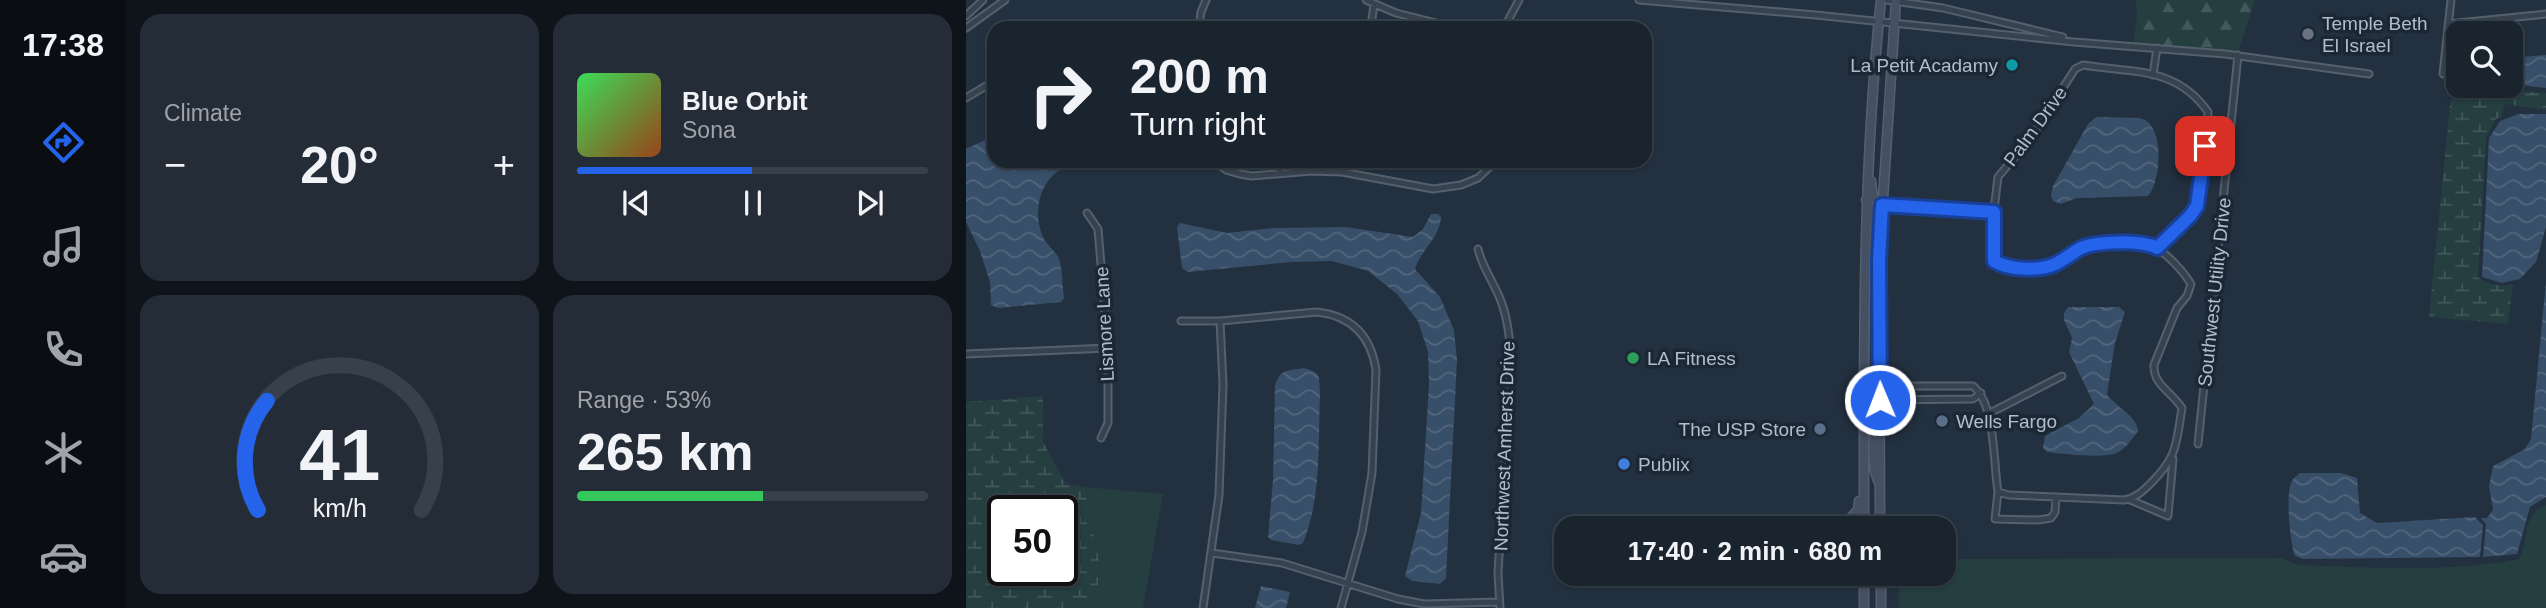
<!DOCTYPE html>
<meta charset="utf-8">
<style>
body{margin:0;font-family:Arial,sans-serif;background:#232c37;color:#f1f3f6;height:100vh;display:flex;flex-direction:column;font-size:26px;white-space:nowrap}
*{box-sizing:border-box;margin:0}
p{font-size:23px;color:#9fa4aa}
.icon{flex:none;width:38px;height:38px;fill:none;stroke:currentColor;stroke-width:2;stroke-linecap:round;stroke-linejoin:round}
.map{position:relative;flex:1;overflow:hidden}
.side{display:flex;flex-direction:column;gap:14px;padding:14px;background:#0e141a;width:840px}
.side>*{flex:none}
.top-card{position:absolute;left:21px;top:21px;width:665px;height:147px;border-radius:21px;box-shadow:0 2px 5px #0004,0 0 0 2px #38414b;background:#1a242f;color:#f1f3f6;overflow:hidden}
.controls{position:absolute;left:1480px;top:21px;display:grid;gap:14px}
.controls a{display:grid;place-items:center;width:77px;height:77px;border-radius:14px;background:#1a242f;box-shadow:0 2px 5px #0004,0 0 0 2px #38414b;font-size:35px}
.speed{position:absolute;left:21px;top:495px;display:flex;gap:14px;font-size:35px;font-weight:700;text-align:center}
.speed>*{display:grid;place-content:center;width:91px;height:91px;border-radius:50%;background:#1a242f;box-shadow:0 2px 5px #0004,0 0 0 2px #38414b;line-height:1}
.speed .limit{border:4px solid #111;border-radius:10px;background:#fff;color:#111}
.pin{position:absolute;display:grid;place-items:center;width:60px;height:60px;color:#fff;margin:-30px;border-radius:14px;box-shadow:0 4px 10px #0006}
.me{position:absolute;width:77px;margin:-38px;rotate:359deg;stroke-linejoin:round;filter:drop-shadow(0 0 5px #0008)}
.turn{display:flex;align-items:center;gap:24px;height:147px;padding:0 28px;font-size:32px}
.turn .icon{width:91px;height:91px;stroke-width:2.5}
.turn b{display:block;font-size:49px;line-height:60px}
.big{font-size:52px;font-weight:700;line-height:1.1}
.side .widget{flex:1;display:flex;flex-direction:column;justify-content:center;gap:10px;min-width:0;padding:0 24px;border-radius:21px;background:#232c37}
.side .dial{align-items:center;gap:0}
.dial svg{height:182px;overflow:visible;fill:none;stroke:#38414b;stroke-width:7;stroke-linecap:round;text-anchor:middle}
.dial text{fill:#f1f3f6;stroke:none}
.song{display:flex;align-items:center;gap:21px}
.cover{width:84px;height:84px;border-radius:10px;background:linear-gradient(135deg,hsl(130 70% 55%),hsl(20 70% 35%))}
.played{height:7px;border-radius:4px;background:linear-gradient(90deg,#2563eb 50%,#38414b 50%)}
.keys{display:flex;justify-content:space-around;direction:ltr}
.heat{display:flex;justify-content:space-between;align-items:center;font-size:38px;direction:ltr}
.charge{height:10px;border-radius:5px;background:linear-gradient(90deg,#34c759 53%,#38414b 0)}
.side .tiles{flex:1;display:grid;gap:14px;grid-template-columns:repeat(2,1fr)}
.trip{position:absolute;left:588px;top:516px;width:402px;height:70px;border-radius:21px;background:#1a242f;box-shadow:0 2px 5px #0004,0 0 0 2px #38414b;font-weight:700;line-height:70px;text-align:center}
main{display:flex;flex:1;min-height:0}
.tab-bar{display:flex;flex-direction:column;width:126px;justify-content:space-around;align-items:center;background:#0a0e13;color:#9fa4aa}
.tab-bar .icon{width:49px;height:49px}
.tab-bar .selected{color:#2563eb}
.tab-bar b{font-size:32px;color:#f1f3f6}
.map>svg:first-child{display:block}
.grass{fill:#253e40}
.forest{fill:url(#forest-firs)}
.wetland{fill:url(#wetland-marsh);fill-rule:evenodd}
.water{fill:url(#water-waves)}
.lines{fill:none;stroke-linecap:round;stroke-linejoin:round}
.minor-casing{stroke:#55606d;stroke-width:9}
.secondary-casing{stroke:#55606d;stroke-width:11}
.minor{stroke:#37424f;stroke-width:5}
.secondary{stroke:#455162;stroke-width:8}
.route-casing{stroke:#184099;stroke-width:18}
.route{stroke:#2563eb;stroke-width:12}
.worship-dot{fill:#6b7280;stroke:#1c2734;stroke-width:2.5}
.culture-dot{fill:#0f9aa8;stroke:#1c2734;stroke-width:2.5}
.leisure-dot{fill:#2e9e5b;stroke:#1c2734;stroke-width:2.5}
.service-dot{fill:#5c6f8a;stroke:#1c2734;stroke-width:2.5}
.shop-dot{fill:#3f7fe0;stroke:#1c2734;stroke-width:2.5}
.labels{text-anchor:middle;stroke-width:7;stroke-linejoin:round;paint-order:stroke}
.poi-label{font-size:19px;fill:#b3bdca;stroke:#1c2734;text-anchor:start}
.street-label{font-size:19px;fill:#b3bdca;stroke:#1c2734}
</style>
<main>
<nav class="tab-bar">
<b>17:38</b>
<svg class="icon selected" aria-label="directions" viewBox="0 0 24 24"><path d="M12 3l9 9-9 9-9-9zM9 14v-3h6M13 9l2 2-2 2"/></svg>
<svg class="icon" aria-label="music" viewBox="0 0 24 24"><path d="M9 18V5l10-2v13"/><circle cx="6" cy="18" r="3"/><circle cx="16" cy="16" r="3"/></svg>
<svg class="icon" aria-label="phone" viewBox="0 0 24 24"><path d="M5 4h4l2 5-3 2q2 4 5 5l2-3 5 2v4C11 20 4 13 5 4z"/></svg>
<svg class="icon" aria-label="climate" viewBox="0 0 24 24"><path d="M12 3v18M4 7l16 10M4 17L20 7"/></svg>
<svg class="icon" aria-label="car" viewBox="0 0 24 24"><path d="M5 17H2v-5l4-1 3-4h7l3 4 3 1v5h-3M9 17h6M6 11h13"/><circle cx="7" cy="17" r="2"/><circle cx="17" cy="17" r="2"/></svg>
</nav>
<section class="side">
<div class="tiles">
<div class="widget"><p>Climate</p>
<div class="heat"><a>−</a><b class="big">20°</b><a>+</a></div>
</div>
<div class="widget">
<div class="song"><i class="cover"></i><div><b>Blue Orbit</b><p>Sona</p></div></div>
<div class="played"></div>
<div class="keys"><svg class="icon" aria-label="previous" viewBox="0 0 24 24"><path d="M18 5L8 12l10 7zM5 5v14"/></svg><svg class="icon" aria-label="pause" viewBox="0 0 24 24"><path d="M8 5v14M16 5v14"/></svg><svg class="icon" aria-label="next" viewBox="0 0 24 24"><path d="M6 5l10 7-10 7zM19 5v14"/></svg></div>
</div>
<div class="widget dial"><svg viewBox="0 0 100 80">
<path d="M14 69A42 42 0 1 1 86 69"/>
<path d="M14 69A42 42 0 0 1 18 21" stroke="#2563eb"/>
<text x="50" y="56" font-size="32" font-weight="700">41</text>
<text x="50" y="72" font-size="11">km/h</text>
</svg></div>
<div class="widget"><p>Range · 53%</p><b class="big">265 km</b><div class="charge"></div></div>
</div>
</section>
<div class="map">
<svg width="1580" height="608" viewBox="0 0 1580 608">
<defs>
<pattern id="forest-firs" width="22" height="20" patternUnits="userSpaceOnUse" patternTransform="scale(1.75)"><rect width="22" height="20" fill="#253e40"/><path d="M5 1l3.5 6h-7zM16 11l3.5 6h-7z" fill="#42585a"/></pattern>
<pattern id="wetland-marsh" width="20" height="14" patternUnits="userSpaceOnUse" patternTransform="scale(1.75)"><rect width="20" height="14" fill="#253e40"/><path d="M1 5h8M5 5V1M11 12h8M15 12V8" fill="none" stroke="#42585a"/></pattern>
<pattern id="water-waves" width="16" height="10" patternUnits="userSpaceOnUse" patternTransform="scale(1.75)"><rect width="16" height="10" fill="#384f69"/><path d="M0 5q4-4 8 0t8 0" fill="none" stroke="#52667d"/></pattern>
</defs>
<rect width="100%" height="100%" fill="#23303f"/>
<path class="grass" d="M119,487L197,494L177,608H123L132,584L133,560Z
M1580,505V608H933V574H978V559L1315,558L1332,565C1405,567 1481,573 1553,559C1565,536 1554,516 1580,505Z"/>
<path class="forest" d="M1170,0H1289L1270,58L1167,45L1171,16Z"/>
<path class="wetland" d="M1486,85L1580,93V110L1539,104L1535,117L1530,119L1520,138L1512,277C1520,285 1535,287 1547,284L1542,324L1463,317Z
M77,396V442L100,484L119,487L133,560L132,584L123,608H0V402ZM37,511H96V570H37Z"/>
<path class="water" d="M1580,55V88L1545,84V58Z
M1553,114H1580V227L1570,262L1554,279L1536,283L1516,277L1523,138L1534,121Z
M1130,117L1173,118C1200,122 1195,182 1182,196L1111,198L1095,204L1087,201L1085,195L1087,186L1122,124Z
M28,136V161H133C125,163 115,162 106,164C75,174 65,209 77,237C81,246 90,251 93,259C97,271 96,286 98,298L95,302L32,308L25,305L24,282L14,251L0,222V149Z
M465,214H472L475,217C474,237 455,250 449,269L474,297L488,330L491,360L480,578L474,584L446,581L439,576L455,513L463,384L462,352L452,321L431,294L402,271L366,261L326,262L222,272L216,268L211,227L214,223L261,233L307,228L380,227L447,237L457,229Z
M1580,281V497L1564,507L1551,554L1517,557L1520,524L1515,518H1521L1527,510L1523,486L1527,466L1559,449L1565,439Z
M1102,307H1153L1159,312L1149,343L1141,394C1149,407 1171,415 1172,431C1166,439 1158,451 1148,454C1135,458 1095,454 1081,452L1077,448L1079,436L1113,418L1128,404L1103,352L1106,338L1098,320V313Z
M338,368C355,373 353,375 354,392C352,441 356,497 337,543L333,545L305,540L302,537L307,480L309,386C314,368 322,371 338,368Z
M1334,473H1375L1391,478L1394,513L1411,523L1509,517L1517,525L1514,557L1337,559L1329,556C1324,543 1319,493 1326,481C1326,479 1333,474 1334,473Z
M295,586L324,592L320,608H289Z"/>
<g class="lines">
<defs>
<path id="minor" d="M400,0L430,13L490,28
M673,0L850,15L1108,42L1259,54L1403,74
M921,0L977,8L1097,37
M408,4L406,19L409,28
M0,16L17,0
M1482,24L1580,14
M0,28L39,0
M233,28L235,12L240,0
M538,28L553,0
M1477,74L1485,0
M1187,75L1191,48
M0,98L28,81
M248,161L260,170L274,174L286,176L346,171L376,172L467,189L495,185L512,178L530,161
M312,161L314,172
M916,205L1028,212
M121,213L132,229L142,348V423L135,438
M512,249C516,266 525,278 532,294C541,313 543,334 545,354L532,573L534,608
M215,321H254
M0,354L142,348
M913,386H1007C1030,405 1027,462 1032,492L1043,495L1158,500C1170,498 1177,491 1185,483C1212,456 1210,444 1216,408C1206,392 1187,385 1188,365L1211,308L1221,296L1225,284C1217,271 1200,252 1186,246C1171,240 1129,242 1115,248C1105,253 1097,261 1087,265C1071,271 1043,270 1028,261L1027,218L1032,177L1066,136L1109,69L1117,65C1166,73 1210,66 1242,112L1235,195C1228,218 1207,232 1190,249
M914,400L1007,399L1015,393
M1022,414L1096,376
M1232,444L1272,55
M1032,492L1029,519L1072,520L1085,518L1089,512L1090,497
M1162,499L1202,516L1207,459
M246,553L316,563L432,599L458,604L533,602
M237,608L253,495L257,385L254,321L351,312C386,316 405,336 410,370L406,473L396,532L375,608"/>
<path id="secondary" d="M905,181L907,197L916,205
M900,200L909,221L908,254
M902,376L903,386L914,400
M899,394C916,421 900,455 913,483
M893,501L892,510L883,520L897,528
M898,528C898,352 896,176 915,0
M914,528L913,260L930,0
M915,574V608
M898,608V574"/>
</defs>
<use href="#minor" class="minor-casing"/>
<use href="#secondary" class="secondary-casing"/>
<use href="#minor" class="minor"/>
<use href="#secondary" class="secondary"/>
</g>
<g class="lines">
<defs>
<path id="route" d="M914,400L913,260L916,205L1028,212V261C1043,270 1071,271 1087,265C1097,261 1106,253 1115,248C1131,241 1175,240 1191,248L1224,216L1231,206L1239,146"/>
</defs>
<use href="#route" class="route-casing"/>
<use href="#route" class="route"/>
</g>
<circle class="worship-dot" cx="1342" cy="34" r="7"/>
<circle class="culture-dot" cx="1046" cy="65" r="7"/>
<circle class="leisure-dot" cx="667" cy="358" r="7"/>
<g class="service-dot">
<circle cx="976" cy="421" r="7"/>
<circle cx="854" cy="429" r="7"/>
</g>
<circle class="shop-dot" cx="658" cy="464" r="7"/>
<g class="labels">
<g class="poi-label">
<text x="1356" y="30">Temple Beth<tspan x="1356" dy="22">El Israel</tspan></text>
<text x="1032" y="72" text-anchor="end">La Petit Acadamy</text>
<text x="681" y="365">LA Fitness</text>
<text x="990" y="428">Wells Fargo</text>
<text x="840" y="436" text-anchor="end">The USP Store</text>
<text x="672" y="471">Publix</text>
</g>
<g class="street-label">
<text transform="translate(1069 126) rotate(-54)" y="7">Palm Drive</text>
<text transform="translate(1248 292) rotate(-84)" y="7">Southwest Utility Drive</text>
<text transform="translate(138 324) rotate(-93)" y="7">Lismore Lane</text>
<text transform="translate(538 446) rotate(-88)" y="7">Northwest Amherst Drive</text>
</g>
</g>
</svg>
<div class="controls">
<a><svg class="icon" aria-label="search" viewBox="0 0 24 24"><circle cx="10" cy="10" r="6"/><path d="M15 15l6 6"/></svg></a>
</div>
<div class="speed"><div class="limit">50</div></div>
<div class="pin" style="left:1239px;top:146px;background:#d93025"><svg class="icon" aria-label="arrive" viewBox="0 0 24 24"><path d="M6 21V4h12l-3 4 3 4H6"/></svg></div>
<svg class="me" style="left:914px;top:400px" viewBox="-20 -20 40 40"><circle r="17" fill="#2563eb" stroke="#fff" stroke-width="3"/><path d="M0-11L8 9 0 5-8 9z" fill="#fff"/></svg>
<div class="trip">17:40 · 2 min · 680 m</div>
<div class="top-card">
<div class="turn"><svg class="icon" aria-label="right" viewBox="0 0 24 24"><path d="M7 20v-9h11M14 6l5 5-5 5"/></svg><div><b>200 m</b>Turn right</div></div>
</div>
</div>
</main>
